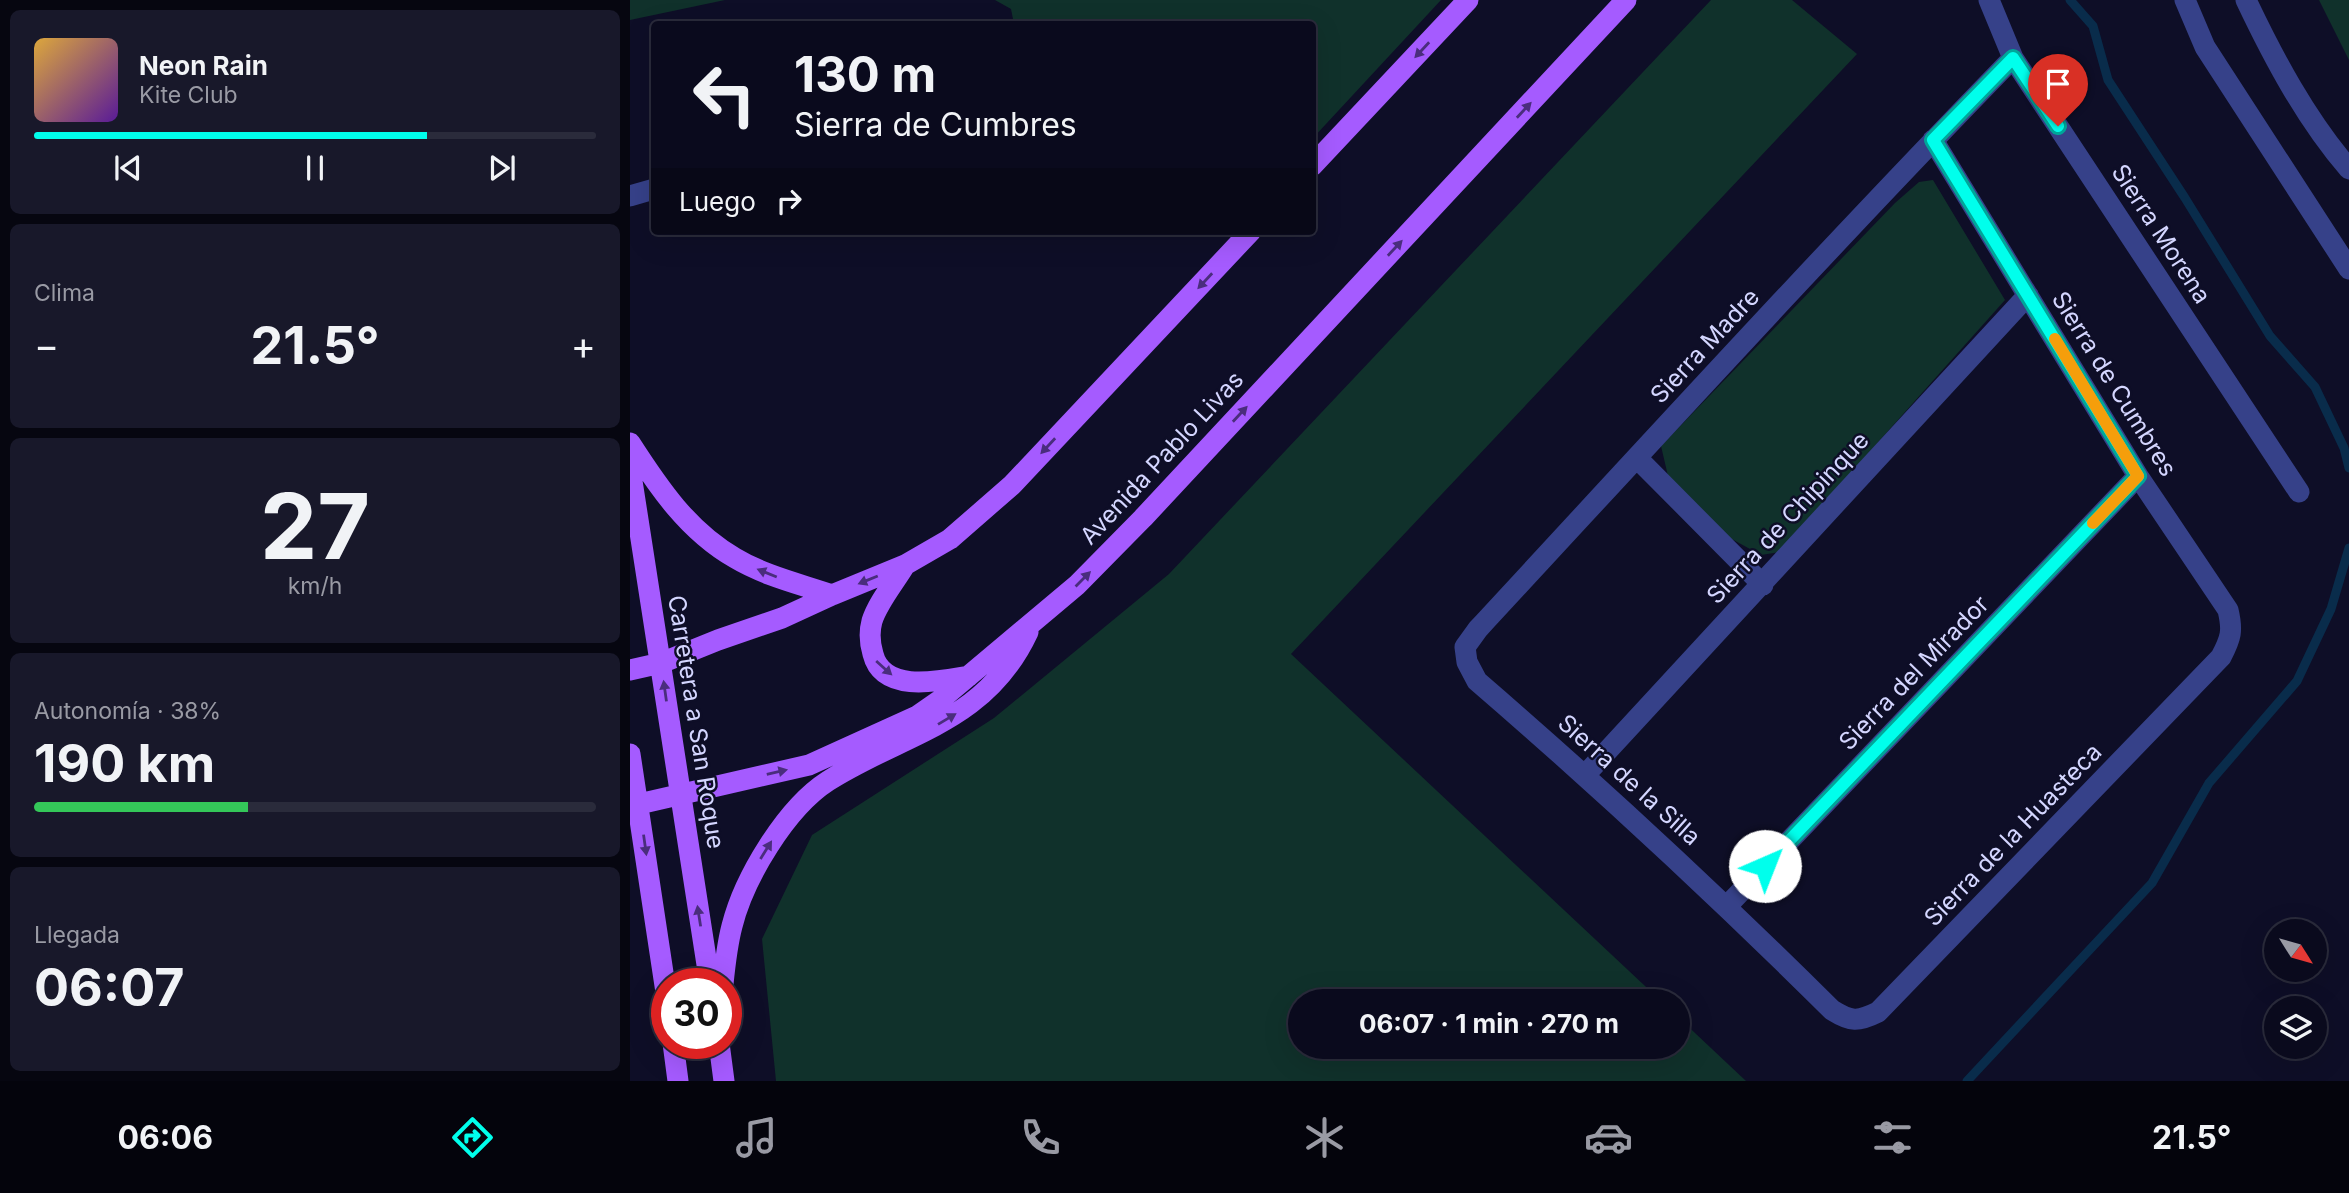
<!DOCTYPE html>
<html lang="es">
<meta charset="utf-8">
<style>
body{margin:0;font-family:Inter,sans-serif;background:#18182a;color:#f1f3f6;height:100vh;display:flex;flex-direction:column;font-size:26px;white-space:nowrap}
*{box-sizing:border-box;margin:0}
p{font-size:23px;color:#999aa4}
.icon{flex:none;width:38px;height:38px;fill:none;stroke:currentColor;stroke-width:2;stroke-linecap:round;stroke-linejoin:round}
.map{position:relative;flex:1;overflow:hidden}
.panel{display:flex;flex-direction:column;gap:10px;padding:10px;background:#060610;width:630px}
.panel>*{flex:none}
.hud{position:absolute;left:21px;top:21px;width:665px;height:214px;border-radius:7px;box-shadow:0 7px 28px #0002,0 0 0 2px #2a2b3b;background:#0a0a1d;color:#f1f3f6;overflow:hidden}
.needle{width:46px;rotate:127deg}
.controls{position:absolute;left:1634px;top:919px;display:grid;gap:14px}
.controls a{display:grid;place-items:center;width:63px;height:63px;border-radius:50%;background:#0a0a1d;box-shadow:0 7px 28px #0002,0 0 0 2px #2a2b3b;font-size:35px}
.speed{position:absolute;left:21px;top:968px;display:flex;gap:14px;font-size:35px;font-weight:700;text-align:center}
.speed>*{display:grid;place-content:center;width:91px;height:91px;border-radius:50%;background:#0a0a1d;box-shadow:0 7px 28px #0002,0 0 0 2px #2a2b3b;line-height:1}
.speed .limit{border:10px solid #d22;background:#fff;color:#111}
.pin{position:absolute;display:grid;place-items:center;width:60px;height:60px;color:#fff;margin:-72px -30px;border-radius:50% 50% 50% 0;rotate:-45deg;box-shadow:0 0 7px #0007}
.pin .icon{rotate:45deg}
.me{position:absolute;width:77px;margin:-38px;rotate:44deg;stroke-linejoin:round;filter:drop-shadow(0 0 5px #0008)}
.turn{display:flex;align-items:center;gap:24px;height:147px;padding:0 28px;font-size:32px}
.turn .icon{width:91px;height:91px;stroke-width:2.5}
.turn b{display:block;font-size:49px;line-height:60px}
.then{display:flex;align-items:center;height:66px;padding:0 28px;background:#0003;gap:14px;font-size:26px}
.big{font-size:52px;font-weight:700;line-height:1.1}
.panel .widget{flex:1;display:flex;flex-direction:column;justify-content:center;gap:10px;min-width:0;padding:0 24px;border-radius:10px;background:#18182a}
.panel .dial{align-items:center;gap:0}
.dial b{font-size:91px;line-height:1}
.song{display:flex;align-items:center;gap:21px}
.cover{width:84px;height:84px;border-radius:10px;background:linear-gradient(135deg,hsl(40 70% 55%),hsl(270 70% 35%))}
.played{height:7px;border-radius:4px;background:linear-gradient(90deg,#00ffec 70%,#2a2b3b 70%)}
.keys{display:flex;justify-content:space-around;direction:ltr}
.heat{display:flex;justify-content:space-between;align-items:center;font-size:38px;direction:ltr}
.charge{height:10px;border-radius:5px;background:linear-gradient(90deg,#34c759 38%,#2a2b3b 0)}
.trip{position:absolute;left:658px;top:989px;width:402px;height:70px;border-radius:35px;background:#0a0a1d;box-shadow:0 7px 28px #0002,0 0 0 2px #2a2b3b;font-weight:700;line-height:70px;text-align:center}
.dock{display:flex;height:112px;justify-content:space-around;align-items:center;background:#04040c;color:#999aa4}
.dock .icon{width:49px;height:49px}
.dock .selected{color:#00ffec}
.dock b{font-size:32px;color:#f1f3f6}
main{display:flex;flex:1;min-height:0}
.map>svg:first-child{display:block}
.green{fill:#10312b}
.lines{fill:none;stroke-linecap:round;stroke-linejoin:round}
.stream{stroke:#092c4b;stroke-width:9}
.minor{stroke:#364189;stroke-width:21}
.major{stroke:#a55bff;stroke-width:21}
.oneway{fill:#4a2d7d}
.route-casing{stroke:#00a699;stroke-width:18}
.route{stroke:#00ffec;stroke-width:12}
.slow{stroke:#f59e0b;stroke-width:12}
.labels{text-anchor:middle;stroke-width:5;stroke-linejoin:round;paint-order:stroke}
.street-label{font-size:24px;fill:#d4d6ff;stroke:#0e0e27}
</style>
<main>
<section class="panel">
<div class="widget">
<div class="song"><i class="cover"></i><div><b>Neon Rain</b><p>Kite Club</p></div></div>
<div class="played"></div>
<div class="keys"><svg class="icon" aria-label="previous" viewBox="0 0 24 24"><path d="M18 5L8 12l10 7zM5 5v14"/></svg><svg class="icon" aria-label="pause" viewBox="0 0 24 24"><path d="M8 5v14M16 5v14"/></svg><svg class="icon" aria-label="next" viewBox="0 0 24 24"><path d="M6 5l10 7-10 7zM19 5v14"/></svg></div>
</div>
<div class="widget"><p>Clima</p>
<div class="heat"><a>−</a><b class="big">21.5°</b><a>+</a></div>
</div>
<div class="widget dial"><b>27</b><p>km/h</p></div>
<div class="widget"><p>Autonomía · 38%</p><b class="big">190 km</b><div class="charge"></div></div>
<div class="widget"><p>Llegada</p><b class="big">06:07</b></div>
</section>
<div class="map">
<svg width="1719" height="1081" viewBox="0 0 1719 1081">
<rect width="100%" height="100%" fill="#0e0e27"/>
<path class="green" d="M0,0H95L0,20Z
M365,0H811L683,138L682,24H384L381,9Z
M1081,0H1162L1227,54L661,654L1031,1001H670V1046H1048V1017L1116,1081H146L132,939L182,835L364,718L539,574Z
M1689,0H1719V60Z
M1303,180L1375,300L1150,552L1131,555L1098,537L1038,476L1031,446L1265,203L1289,182Z"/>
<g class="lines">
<path class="stream" d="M1440,0L1463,26L1478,80L1555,198L1640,336L1685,387L1714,448L1719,468
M1337,1081L1522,883L1579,783L1667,681L1701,609L1719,548"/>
<path class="minor" d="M1359,0L1383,58L1669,492
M1555,0L1575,47L1719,269
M1616,0C1644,59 1676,119 1719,169
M1303,140L1508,476L1598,610C1603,631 1601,638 1591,657L1248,1012C1228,1022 1221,1022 1202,1010C1087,896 970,787 847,681L837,662L835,647L848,629C1025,438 1201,245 1383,58
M0,196L24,189
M1007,458L1133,585
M956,774L1398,295
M1097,906L1508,476"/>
<path class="major" d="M682,166L838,0
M0,443C29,488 58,531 105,558C135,576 170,584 202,595
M0,468L80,984
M275,565C265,582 248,602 242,621C239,632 240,644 243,654C253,694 310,681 339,676
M0,670L31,663L88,640L152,618L202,595L275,565L320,539L382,485L621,231
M0,754L37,999
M9,804L179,765L287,716L310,700L447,585L513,518L996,0
M93,984C95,964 97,945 102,926C114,878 156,808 198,781C275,732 355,724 398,632
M43,1043L48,1081
M89,1043L94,1081"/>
</g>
<defs><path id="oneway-solid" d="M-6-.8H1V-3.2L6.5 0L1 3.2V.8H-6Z" transform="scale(1.75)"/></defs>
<g class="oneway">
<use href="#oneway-solid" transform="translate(792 50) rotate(133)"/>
<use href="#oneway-solid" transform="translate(894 110) rotate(-47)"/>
<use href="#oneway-solid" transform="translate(765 248) rotate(-47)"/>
<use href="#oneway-solid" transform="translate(575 281) rotate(133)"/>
<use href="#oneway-solid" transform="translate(610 414) rotate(-47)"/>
<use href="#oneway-solid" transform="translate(418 446) rotate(133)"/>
<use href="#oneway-solid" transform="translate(137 573) rotate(-158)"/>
<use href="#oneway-solid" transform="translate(453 579) rotate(-45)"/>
<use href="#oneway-solid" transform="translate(238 580) rotate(158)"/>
<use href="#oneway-solid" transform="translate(254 668) rotate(42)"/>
<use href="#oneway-solid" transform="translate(35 691) rotate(-98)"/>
<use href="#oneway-solid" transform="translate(317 719) rotate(-31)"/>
<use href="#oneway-solid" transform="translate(147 772) rotate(-13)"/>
<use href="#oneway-solid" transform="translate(15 845) rotate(82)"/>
<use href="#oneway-solid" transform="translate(136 850) rotate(-58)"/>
<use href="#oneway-solid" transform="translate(69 916) rotate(-99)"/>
</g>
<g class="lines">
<defs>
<path id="route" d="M1135,866L1508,476L1303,140L1383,58L1428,126"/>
</defs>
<use href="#route" class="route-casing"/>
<use href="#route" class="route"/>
<path class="slow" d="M1425,339L1508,476L1463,523"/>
</g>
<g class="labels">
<g class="street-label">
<text transform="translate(1531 234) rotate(57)" y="8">Sierra Morena</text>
<text transform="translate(1075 346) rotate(-47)" y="8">Sierra Madre</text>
<text transform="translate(1484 384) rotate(58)" y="8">Sierra de Cumbres</text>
<text transform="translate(532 458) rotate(-47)" y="8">Avenida Pablo Livas</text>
<text transform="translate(1158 518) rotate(-47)" y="8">Sierra de Chipinque</text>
<text transform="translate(1284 673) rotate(-46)" y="8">Sierra del Mirador</text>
<text transform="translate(66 722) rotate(81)" y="8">Carretera a San Roque</text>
<text transform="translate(999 780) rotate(42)" y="8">Sierra de la Silla</text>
<text transform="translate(1383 835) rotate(-46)" y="8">Sierra de la Huasteca</text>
</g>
</g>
</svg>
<div class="controls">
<a><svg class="needle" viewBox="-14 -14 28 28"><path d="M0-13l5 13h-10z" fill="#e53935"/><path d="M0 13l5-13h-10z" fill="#999aa4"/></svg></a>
<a><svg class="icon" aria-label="layers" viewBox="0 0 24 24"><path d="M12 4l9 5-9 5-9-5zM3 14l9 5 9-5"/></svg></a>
</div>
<div class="speed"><div class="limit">30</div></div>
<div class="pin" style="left:1428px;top:126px;background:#d93025"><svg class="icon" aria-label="arrive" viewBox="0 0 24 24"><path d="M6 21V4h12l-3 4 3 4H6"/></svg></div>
<svg class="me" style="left:1135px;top:866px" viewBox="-20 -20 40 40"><circle r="19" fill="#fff"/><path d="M0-13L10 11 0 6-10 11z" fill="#00ffec"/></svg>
<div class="trip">06:07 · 1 min · 270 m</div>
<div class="hud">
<div class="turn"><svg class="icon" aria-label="left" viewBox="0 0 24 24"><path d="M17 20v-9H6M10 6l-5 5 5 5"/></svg><div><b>130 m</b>Sierra de Cumbres</div></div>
<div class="then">Luego<svg class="icon" aria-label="right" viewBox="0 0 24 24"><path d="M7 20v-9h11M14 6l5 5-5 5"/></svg></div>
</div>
</div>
</main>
<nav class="dock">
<b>06:06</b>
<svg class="icon selected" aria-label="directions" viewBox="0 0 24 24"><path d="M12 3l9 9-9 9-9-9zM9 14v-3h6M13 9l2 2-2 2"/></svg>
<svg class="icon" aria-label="music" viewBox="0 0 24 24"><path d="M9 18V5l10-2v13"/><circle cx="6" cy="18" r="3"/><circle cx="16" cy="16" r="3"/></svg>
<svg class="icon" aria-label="phone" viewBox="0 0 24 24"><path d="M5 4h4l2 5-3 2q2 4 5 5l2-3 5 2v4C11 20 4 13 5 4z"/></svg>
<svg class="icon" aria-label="climate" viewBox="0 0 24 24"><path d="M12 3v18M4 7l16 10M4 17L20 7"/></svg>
<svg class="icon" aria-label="car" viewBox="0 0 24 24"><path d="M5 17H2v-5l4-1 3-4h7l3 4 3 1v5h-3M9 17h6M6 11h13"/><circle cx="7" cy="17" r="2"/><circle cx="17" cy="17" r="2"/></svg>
<svg class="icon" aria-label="filters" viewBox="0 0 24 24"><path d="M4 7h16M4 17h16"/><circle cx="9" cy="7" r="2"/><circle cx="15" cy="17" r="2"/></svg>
<b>21.5°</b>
</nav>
